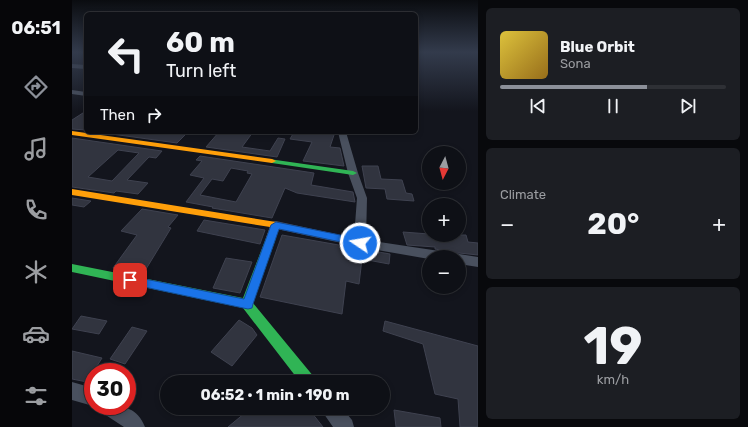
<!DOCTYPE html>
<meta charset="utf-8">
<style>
body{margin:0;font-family:Rubik,sans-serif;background:#1c1e23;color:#f1f3f6;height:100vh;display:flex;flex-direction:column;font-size:15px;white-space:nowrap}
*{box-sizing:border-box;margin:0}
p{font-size:13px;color:#9b9da1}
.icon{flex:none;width:22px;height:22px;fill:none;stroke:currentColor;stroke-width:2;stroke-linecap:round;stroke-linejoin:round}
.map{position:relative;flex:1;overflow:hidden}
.drawer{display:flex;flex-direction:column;gap:8px;padding:8px;background:#08090c;width:270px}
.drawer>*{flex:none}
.guide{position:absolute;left:12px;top:12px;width:334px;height:122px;border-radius:6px;box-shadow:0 2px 6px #0003,0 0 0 1px #2e3035;background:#0e1016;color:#f1f3f6;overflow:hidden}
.needle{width:26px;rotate:186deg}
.controls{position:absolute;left:350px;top:146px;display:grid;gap:8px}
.controls a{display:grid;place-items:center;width:44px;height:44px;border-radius:50%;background:#0e1016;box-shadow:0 2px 6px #0003,0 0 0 1px #2e3035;font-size:20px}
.speed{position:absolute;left:12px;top:363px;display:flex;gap:8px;font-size:20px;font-weight:700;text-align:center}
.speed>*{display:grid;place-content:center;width:52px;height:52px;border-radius:50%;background:#0e1016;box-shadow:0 2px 6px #0003,0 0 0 1px #2e3035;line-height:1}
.speed .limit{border:6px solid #d22;background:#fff;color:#111}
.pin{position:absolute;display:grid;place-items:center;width:34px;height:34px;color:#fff;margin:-17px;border-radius:8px;box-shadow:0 2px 6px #0006}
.me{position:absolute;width:44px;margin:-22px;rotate:282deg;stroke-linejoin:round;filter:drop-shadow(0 0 3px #0008)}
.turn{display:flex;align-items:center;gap:14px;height:84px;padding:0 16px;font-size:18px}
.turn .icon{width:52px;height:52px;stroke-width:2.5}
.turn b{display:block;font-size:28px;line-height:34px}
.then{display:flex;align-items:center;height:38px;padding:0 16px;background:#0003;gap:8px;font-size:15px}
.big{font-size:30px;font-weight:700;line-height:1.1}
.drawer .card{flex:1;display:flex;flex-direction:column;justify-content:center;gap:6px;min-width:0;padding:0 14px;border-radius:6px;background:#1c1e23}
.drawer .dial{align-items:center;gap:0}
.dial b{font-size:52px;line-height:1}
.song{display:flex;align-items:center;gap:12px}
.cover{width:48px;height:48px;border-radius:6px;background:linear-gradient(135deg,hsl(50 70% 55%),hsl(40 70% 35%))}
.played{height:4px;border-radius:2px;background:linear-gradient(90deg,#8c9099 65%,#2e3035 65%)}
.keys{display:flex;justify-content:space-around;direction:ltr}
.heat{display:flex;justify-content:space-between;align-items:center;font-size:22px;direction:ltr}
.trip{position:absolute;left:88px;top:375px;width:230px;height:40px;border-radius:20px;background:#0e1016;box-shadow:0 2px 6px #0003,0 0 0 1px #2e3035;font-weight:700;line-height:40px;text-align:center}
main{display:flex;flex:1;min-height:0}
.tab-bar{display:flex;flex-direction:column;width:72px;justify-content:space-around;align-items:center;background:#060609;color:#9b9da1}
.tab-bar .icon{width:28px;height:28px}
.tab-bar .selected{color:#8c9099}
.tab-bar b{font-size:18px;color:#f1f3f6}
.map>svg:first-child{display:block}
.building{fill:#31343f;stroke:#3f4250;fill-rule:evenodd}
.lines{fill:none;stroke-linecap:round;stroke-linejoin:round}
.street{fill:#49505e;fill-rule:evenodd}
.fast{fill:#30b455;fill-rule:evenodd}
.slow{fill:#ff9f0a;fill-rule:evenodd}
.route{fill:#1a73e8;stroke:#114b97}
</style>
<main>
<nav class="tab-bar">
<b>06:51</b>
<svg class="icon selected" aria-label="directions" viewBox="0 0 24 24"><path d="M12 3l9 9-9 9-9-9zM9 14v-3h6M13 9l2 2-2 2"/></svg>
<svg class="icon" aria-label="music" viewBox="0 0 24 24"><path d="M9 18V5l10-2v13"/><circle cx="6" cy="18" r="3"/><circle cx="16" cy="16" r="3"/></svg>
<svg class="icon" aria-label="phone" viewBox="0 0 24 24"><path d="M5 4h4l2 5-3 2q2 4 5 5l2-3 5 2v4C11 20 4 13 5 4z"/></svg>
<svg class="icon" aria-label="climate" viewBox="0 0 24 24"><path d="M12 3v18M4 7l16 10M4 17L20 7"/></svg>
<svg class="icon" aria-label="car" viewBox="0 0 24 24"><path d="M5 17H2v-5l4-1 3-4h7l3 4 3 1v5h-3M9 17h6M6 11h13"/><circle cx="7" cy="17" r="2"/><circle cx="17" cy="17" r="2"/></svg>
<svg class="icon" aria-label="filters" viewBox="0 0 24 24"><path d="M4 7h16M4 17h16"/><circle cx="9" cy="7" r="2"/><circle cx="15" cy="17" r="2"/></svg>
</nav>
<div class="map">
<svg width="406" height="427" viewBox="0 0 406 427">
<rect width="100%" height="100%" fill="#13151d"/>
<path class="building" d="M14,111V130L0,129V120Z
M25,132H116L105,143Z
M147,132H181L170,147L198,151L206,138L213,139L205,157L134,147Z
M222,132H263L258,147L268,148L272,166L231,161L240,142L218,139Z
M0,138L90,151L84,158L77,157L55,180L76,183L66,194L44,191L42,193L0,187ZM46,150L67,153L40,181L16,177Z
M128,156L242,173L239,185L281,192L283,202L225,193L213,188L200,218L140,208L141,207L114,202L132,178L118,175L130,161L124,160ZM159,168L176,171L175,173L180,174L164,202L128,195L140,179L151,181Z
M290,166H306L309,179L330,180L334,193L340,194L342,201L315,199L313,189L294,188Z
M0,198L19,201L12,207L0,205Z
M70,209L106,215L96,227L99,228L71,274L41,268L65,235L49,231Z
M132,220L193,230L188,244L125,231Z
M331,232L357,234V235H394L396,242L406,243V255L387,253L380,255L375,251L363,249V247L335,245Z
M210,235L318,254L317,264L290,259L287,284L274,281L270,314L188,297Z
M154,258L180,262L168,293L141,288Z
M9,316L35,321L27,334L0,329Z
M167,320L180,328L185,335L160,366L139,352Z
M313,321L406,346V427H388L386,399L363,394L351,344L311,331Z
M60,327L75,331L53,364L38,359Z
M0,351L30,358L15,382L0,379Z
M179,408H236L251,427H156Z
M322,410L368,418L369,427H324Z"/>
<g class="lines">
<path class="street" d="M0,64L14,65V69L0,68Z
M0,90L14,92V96L0,94Z
M266,132H274L286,173L295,198L294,240L374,252L378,254L380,257H357V259L288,247L200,228L198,225L200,222L204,221L282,238L285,198L276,173Z
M387,254L406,257V267L387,264V257H382Z
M0,382L21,388V406L0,400Z
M26,406C47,406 64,404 73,427H52L29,412Z
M249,408H270L280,420L282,427H261L252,414Z"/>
<path class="fast" d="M197,159L281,171L285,173L281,175L200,163L196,161Z
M199,235L202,236L204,238L181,303L242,377L244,382H228L171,308L0,272V264L171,298L194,238L196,236Z"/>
<path class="slow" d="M0,131L200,159L204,161L200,163L0,135Z
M0,189L204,222L209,225L202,240H196L194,238L198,227L0,195Z"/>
</g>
<linearGradient id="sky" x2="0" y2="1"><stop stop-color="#0a0c10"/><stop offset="0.47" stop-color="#333b4c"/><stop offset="1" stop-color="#333b4c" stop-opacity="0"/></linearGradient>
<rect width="406" height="111" fill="url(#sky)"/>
<path class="route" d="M204,222L288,239L293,243L288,246L207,229L181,304L180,308L176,309L58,284L55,283L53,280L55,277L58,276L172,299L199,225Z"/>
</svg>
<div class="controls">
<a><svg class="needle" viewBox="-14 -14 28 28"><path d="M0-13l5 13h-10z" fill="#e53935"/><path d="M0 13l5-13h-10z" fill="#9b9da1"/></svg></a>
<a>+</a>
<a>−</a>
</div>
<div class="speed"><div class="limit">30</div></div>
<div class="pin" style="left:58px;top:280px;background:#d93025"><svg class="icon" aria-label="arrive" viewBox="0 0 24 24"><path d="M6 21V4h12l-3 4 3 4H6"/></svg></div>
<svg class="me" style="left:288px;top:243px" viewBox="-20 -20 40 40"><circle r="17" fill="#1a73e8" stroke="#fff" stroke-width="3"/><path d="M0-11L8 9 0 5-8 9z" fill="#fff"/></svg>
<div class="trip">06:52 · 1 min · 190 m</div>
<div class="guide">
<div class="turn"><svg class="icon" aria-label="left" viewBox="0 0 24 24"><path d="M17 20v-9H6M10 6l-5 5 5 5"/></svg><div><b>60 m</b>Turn left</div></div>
<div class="then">Then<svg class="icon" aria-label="right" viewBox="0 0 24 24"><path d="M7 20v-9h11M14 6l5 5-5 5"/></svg></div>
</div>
</div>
<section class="drawer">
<div class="card">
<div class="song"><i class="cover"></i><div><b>Blue Orbit</b><p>Sona</p></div></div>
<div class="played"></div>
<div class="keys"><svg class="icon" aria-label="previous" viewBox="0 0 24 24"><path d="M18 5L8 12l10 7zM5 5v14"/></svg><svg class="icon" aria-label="pause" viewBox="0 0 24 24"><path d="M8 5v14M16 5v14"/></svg><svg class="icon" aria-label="next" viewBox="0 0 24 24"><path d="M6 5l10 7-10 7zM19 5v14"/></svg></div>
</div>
<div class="card"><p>Climate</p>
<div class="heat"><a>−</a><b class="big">20°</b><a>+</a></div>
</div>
<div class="card dial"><b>19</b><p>km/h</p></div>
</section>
</main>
